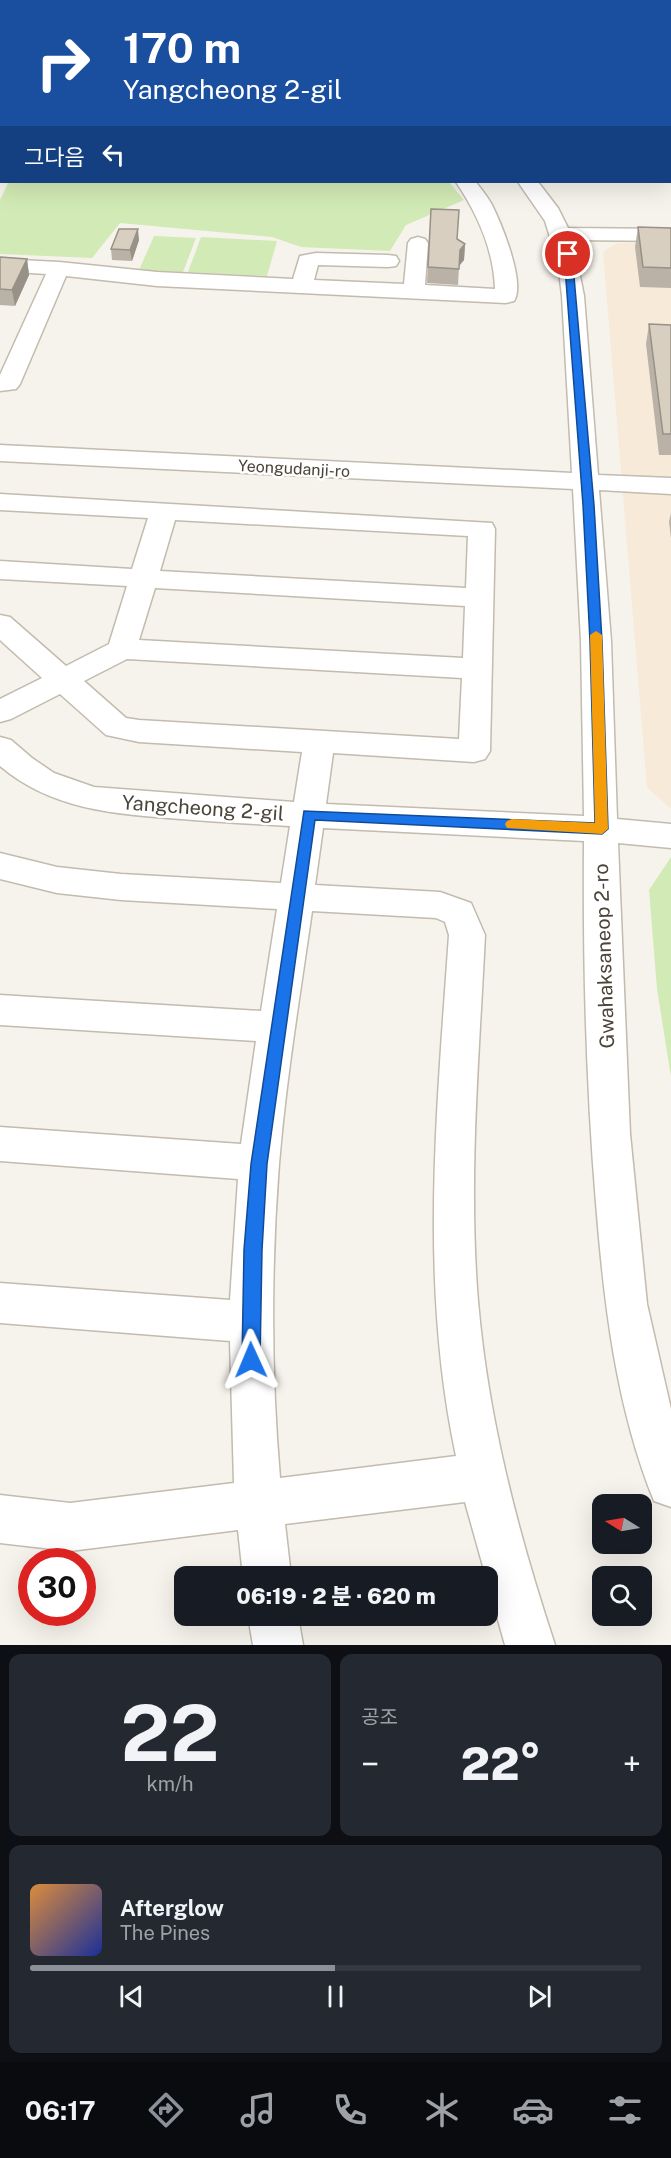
<!DOCTYPE html>
<html lang="ko">
<meta charset="utf-8">
<style>
body{margin:0;font-family:"Public Sans","Noto Sans KR",sans-serif;background:#242831;color:#f1f3f6;height:100vh;display:flex;flex-direction:column;font-size:22px;white-space:nowrap}
*{box-sizing:border-box;margin:0}
p{font-size:20px;color:#9ea1a6}
.icon{flex:none;width:33px;height:33px;fill:none;stroke:currentColor;stroke-width:2;stroke-linecap:round;stroke-linejoin:round}
.map{position:relative;height:1645px;overflow:hidden}
.panel{display:flex;flex-direction:column;gap:9px;padding:9px;background:#0d0f14;flex:1}
.panel>*{flex:none}
.hud{position:absolute;left:0px;top:0px;width:672px;height:183px;box-shadow:0 6px 24px #0002;background:#1a4fa0;color:#fff;overflow:hidden}
.needle{width:39px;rotate:281deg}
.controls{position:absolute;left:592px;top:1494px;display:grid;gap:12px}
.controls a{display:grid;place-items:center;width:60px;height:60px;border-radius:12px;background:#171b24;box-shadow:0 6px 24px #0002;font-size:30px}
.speed{position:absolute;left:18px;top:1548px;display:flex;gap:12px;font-size:30px;font-weight:700;text-align:center}
.speed>*{display:grid;place-content:center;width:78px;height:78px;border-radius:50%;background:#171b24;box-shadow:0 6px 24px #0002;line-height:1}
.speed .limit{border:9px solid #d22;background:#fff;color:#111}
.pin{position:absolute;display:grid;place-items:center;width:51px;height:51px;color:#fff;margin:-26px;border:3px solid #fff;border-radius:50%;box-shadow:0 2px 6px #0007}
.me{position:absolute;width:66px;margin:-33px;rotate:359deg;stroke-linejoin:round;filter:drop-shadow(0 0 4px #0008)}
.turn{display:flex;align-items:center;gap:21px;height:126px;padding:0 24px;font-size:27px}
.turn .icon{width:78px;height:78px;stroke-width:2.5}
.turn b{display:block;font-size:42px;line-height:51px}
.then{display:flex;align-items:center;height:57px;padding:0 24px;background:#0003;gap:12px;font-size:22px}
.big{font-size:45px;font-weight:800;line-height:1.1}
.panel .widget{flex:1;display:flex;flex-direction:column;justify-content:center;gap:9px;min-width:0;padding:0 21px;border-radius:12px;background:#242831}
.panel .dial{align-items:center;gap:0}
.dial b{font-size:78px;line-height:1}
.song{display:flex;align-items:center;gap:18px}
.cover{width:72px;height:72px;border-radius:9px;background:linear-gradient(135deg,hsl(30 70% 55%),hsl(230 70% 35%))}
.played{height:6px;border-radius:3px;background:linear-gradient(90deg,#8c9099 50%,#363941 50%)}
.keys{display:flex;justify-content:space-around;direction:ltr}
.heat{display:flex;justify-content:space-between;align-items:center;font-size:33px;direction:ltr}
.panel .tiles{flex:1;display:grid;gap:9px;grid-template-columns:1fr 1fr}
.widget:last-child{grid-column:span 2}
.trip{position:absolute;left:174px;top:1566px;width:324px;height:60px;border-radius:12px;background:#171b24;box-shadow:0 6px 24px #0002;font-weight:800;line-height:60px;text-align:center}
.tab-bar{display:flex;height:96px;justify-content:space-around;align-items:center;background:#090b0e;color:#9ea1a6}
.tab-bar .icon{width:42px;height:42px}
.tab-bar .selected{color:#8c9099}
.tab-bar b{font-size:27px;color:#f1f3f6}
.map>svg:first-child{display:block}
.commercial{fill:#f7ead8}
.green{fill:#d2eab5}
.lines{fill:none;stroke-linecap:round;stroke-linejoin:round}
.minor-casing{stroke:#c2bbae;stroke-width:3}
.minor{fill:#fff;fill-rule:evenodd}
.wall{fill:#bab2a6}
.shaded-wall{fill:#979187}
.building{fill:#d8cfc1;stroke:#979187;stroke-width:1.5}
.route{fill:#1a73e8;stroke:#114b97;stroke-width:1.5}
.slow{fill:#f59e0b}
.labels{text-anchor:middle;stroke-width:5;stroke-linejoin:round;paint-order:stroke}
.far-street-label{font-size:16px;fill:#4b4439;stroke:#fff}
.street-label{font-size:20px;fill:#4b4439;stroke:#fff}
</style>
<div class="map">
<svg width="671" height="1645" viewBox="0 0 671 1645">
<rect width="100%" height="100%" fill="#f6f3ec"/>
<path class="commercial" d="M617,243L671,244V809L647,787L603,252Z"/>
<path class="green" d="M19,182H449L464,200L406,225L390,251L301,247L272,237L120,223L92,258L0,254V200L8,183Z
M154,236L196,238L183,272L139,270Z
M201,237L277,241L267,276L188,272Z
M671,857V1077L657,989L649,890Z"/>
<g class="lines">
<defs>
<path id="minor" d="M139,0H158L159,2H140Z
M278,0H294L295,2H279Z
M528,0H546L527,2Z
M0,109H2V119H0Z
M0,146H2V158H0Z
M456,182H476C481,189 488,197 492,205C501,223 526,283 514,301L506,303L157,286L66,276L20,384L16,389L0,391V375L46,274L0,271V259L59,262L157,272L293,279L300,256L316,253L388,255L396,256L399,261L396,266L388,267L318,265L314,280L404,284L408,243L411,239L418,237L425,239L428,243L425,285L495,289C494,251 477,213 456,182Z
M518,182H538L558,208L568,228L671,229V241L573,240L584,296L598,475L671,478V494L599,490L611,641L617,819L671,824V848L618,843L630,1134L647,1304L671,1409V1507L654,1501C616,1407 604,1304 596,1203C586,1083 583,961 584,841L323,828L315,885L440,892L471,903L485,935C479,1057 468,1180 478,1301C488,1419 518,1533 555,1645H505L465,1502L285,1524L291,1576H243L238,1530L70,1551L0,1543V1495L70,1503L234,1483L230,1341L0,1323V1283L230,1300L238,1179L0,1161V1127L241,1144L256,1041L0,1025V995L261,1011L277,909L121,900L57,893L0,879V853L57,867L121,874L281,883L290,826C254,824 217,822 181,819C115,814 52,810 0,766V737L11,740L32,758L54,773L94,787L294,802L302,752L139,742L106,735L60,694L11,719L0,722V699L42,678L0,640V615L10,617L66,666L109,644L127,586L0,579V561L132,569L148,518L0,510V494L492,523L495,529L490,751L485,759L474,762L333,753L326,804L584,816L581,641L573,489L0,461V445L572,473L562,296L558,263L545,221ZM175,520L468,536L466,588L160,571ZM155,588L465,606L463,658L139,640ZM127,659L462,678L459,739L139,720L126,718L84,681ZM312,911L436,918L445,922L449,935C437,1109 419,1283 456,1456L280,1478C271,1373 271,1268 279,1164C286,1079 300,995 312,911Z
M248,1616H298L303,1645H253Z"/>
</defs>
<use href="#minor" class="minor-casing"/>
<use href="#minor" class="minor"/>
</g>
<path class="wall" d="M434,0H501L498,2H438Z
M0,57L2,58V108L0,107Z
M431,209L457,239L465,244L464,260L459,266L458,285L427,283Z
M638,227L671,228V288L640,287L635,247Z
M139,240L132,261L112,260L111,249Z
M0,257L27,259L29,275L15,306L0,305Z
M649,324L671,325V455H659L646,344Z
M671,513V538L669,522Z"/>
<path class="shaded-wall" d="M12,0H21V2H11Z
M479,0H501L498,2H479Z
M2,16V33L0,35V18Z
M138,229L139,240L132,261L130,250Z
M465,244L464,260L459,266L458,285L460,250Z
M27,259L29,275L15,306L12,290Z"/>
<path class="building" d="M0,0H12L11,2H2V16L0,18Z
M0,57L2,58L1,91L0,90Z
M431,209L459,210L457,239L465,244L460,250L459,269L428,267Z
M638,227L671,228V268L643,267Z
M119,229H138L130,250L111,249Z
M0,257L27,259L12,290L0,289Z
M649,324L671,325V434H663Z"/>
<path class="route" d="M568,251L572,254L594,505L602,641L608,829L602,834L315,820L267,1164L262,1250L260,1360L258,1367L251,1369L245,1367L242,1360L244,1250L251,1164L304,811L595,823L590,641L583,505L564,254Z"/>
<path class="slow" d="M596,631L602,635L608,829L602,834L507,828L505,824L507,821L512,819L595,823L590,635Z"/>
<g class="labels">
<g class="far-street-label">
<text transform="translate(294 468) rotate(3)" y="6">Yeongudanji-ro</text>
</g>
<g class="street-label">
<text transform="translate(203 808) rotate(4)" y="7">Yangcheong 2-gil</text>
<text transform="translate(604 956) rotate(-92)" y="7">Gwahaksaneop 2-ro</text>
</g>
</g>
</svg>
<div class="controls">
<a><svg class="needle" viewBox="-14 -14 28 28"><path d="M0-13l5 13h-10z" fill="#e53935"/><path d="M0 13l5-13h-10z" fill="#9ea1a6"/></svg></a>
<a><svg class="icon" aria-label="search" viewBox="0 0 24 24"><circle cx="10" cy="10" r="6"/><path d="M15 15l6 6"/></svg></a>
</div>
<div class="speed"><div class="limit">30</div></div>
<div class="pin" style="left:568px;top:254px;background:#d93025"><svg class="icon" aria-label="arrive" viewBox="0 0 24 24"><path d="M6 21V4h12l-3 4 3 4H6"/></svg></div>
<svg class="me" style="left:251px;top:1360px" viewBox="-20 -20 40 40"><path d="M0-17L14 15 0 8-14 15z" fill="#1a73e8" stroke="#fff" stroke-width="4"/></svg>
<div class="trip">06:19 · 2 분 · 620 m</div>
<div class="hud">
<div class="turn"><svg class="icon" aria-label="right" viewBox="0 0 24 24"><path d="M7 20v-9h11M14 6l5 5-5 5"/></svg><div><b>170 m</b>Yangcheong 2-gil</div></div>
<div class="then">그다음<svg class="icon" aria-label="left" viewBox="0 0 24 24"><path d="M17 20v-9H6M10 6l-5 5 5 5"/></svg></div>
</div>
</div>
<section class="panel">
<div class="tiles">
<div class="widget dial"><b>22</b><p>km/h</p></div>
<div class="widget"><p>공조</p>
<div class="heat"><a>−</a><b class="big">22°</b><a>+</a></div>
</div>
<div class="widget">
<div class="song"><i class="cover"></i><div><b>Afterglow</b><p>The Pines</p></div></div>
<div class="played"></div>
<div class="keys"><svg class="icon" aria-label="previous" viewBox="0 0 24 24"><path d="M18 5L8 12l10 7zM5 5v14"/></svg><svg class="icon" aria-label="pause" viewBox="0 0 24 24"><path d="M8 5v14M16 5v14"/></svg><svg class="icon" aria-label="next" viewBox="0 0 24 24"><path d="M6 5l10 7-10 7zM19 5v14"/></svg></div>
</div>
</div>
</section>
<nav class="tab-bar">
<b>06:17</b>
<svg class="icon selected" aria-label="directions" viewBox="0 0 24 24"><path d="M12 3l9 9-9 9-9-9zM9 14v-3h6M13 9l2 2-2 2"/></svg>
<svg class="icon" aria-label="music" viewBox="0 0 24 24"><path d="M9 18V5l10-2v13"/><circle cx="6" cy="18" r="3"/><circle cx="16" cy="16" r="3"/></svg>
<svg class="icon" aria-label="phone" viewBox="0 0 24 24"><path d="M5 4h4l2 5-3 2q2 4 5 5l2-3 5 2v4C11 20 4 13 5 4z"/></svg>
<svg class="icon" aria-label="climate" viewBox="0 0 24 24"><path d="M12 3v18M4 7l16 10M4 17L20 7"/></svg>
<svg class="icon" aria-label="car" viewBox="0 0 24 24"><path d="M5 17H2v-5l4-1 3-4h7l3 4 3 1v5h-3M9 17h6M6 11h13"/><circle cx="7" cy="17" r="2"/><circle cx="17" cy="17" r="2"/></svg>
<svg class="icon" aria-label="filters" viewBox="0 0 24 24"><path d="M4 7h16M4 17h16"/><circle cx="9" cy="7" r="2"/><circle cx="15" cy="17" r="2"/></svg>
</nav>
